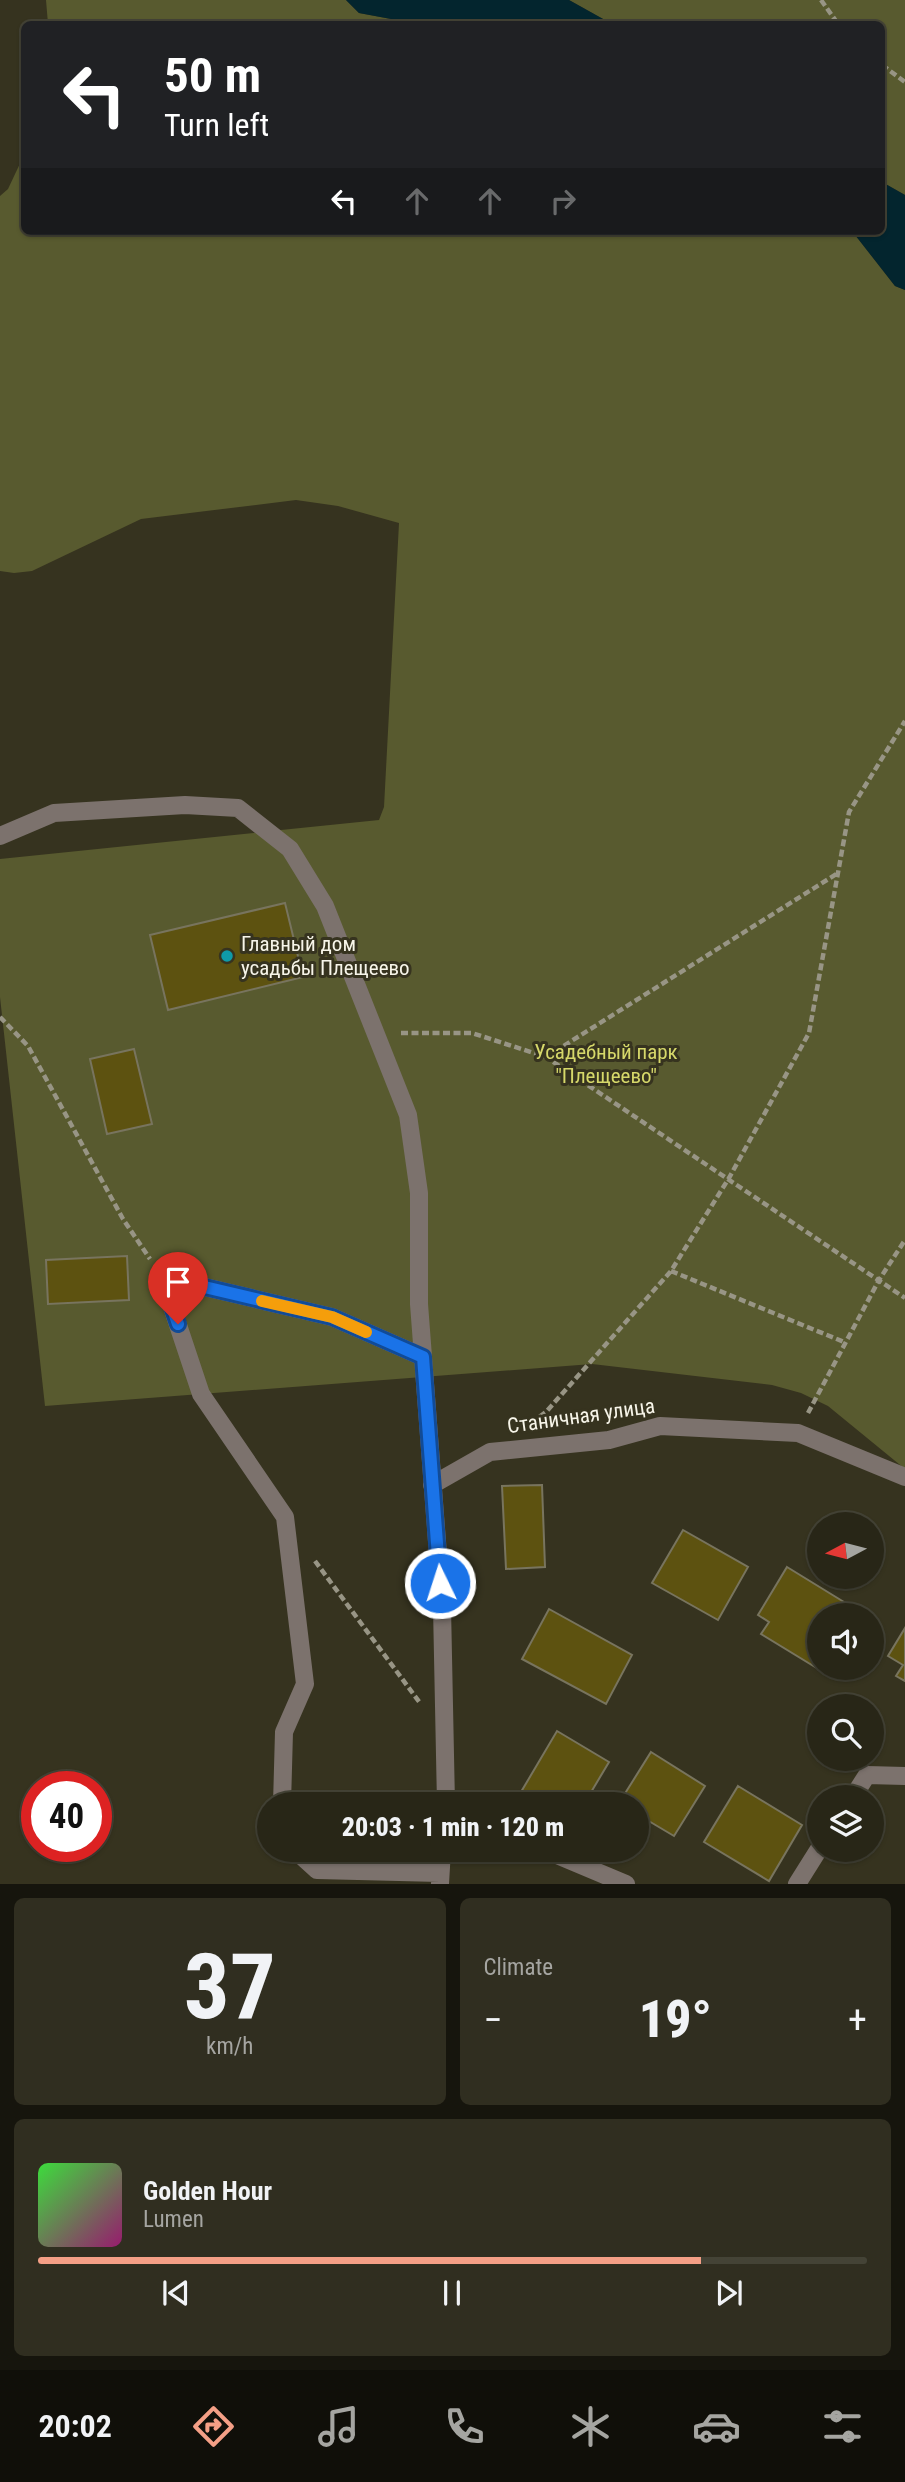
<!DOCTYPE html>
<meta charset="utf-8">
<style>
body{margin:0;font-family:"Roboto Condensed",sans-serif;background:#302e20;color:#f1f3f6;height:100vh;display:flex;flex-direction:column;font-size:26px;white-space:nowrap}
*{box-sizing:border-box;margin:0}
p{font-size:23px;color:#a5a5a1}
.icon{flex:none;width:38px;height:38px;fill:none;stroke:currentColor;stroke-width:2;stroke-linecap:round;stroke-linejoin:round}
.map{position:relative;height:1884px;overflow:hidden}
.drawer{display:flex;flex-direction:column;gap:14px;padding:14px;background:#16150d;flex:1}
.drawer>*{flex:none}
.guide{position:absolute;left:21px;top:21px;width:864px;height:214px;border-radius:10px;box-shadow:0 2px 5px #0004,0 0 0 2px #444336;background:#202124;color:#fff;overflow:hidden}
.needle{width:46px;rotate:263deg}
.fabs{position:absolute;left:807px;top:1512px;display:grid;gap:14px}
.fabs a{display:grid;place-items:center;width:77px;height:77px;border-radius:50%;background:#282617;box-shadow:0 2px 5px #0004,0 0 0 2px #444336;font-size:35px}
.speed{position:absolute;left:21px;top:1771px;display:flex;gap:14px;font-size:35px;font-weight:700;text-align:center}
.speed>*{display:grid;place-content:center;width:91px;height:91px;border-radius:50%;background:#282617;box-shadow:0 2px 5px #0004,0 0 0 2px #444336;line-height:1}
.speed .limit{border:10px solid #d22;background:#fff;color:#111}
.pin{position:absolute;display:grid;place-items:center;width:60px;height:60px;color:#fff;margin:-72px -30px;border-radius:50% 50% 50% 0;rotate:-45deg;box-shadow:0 0 7px #0007}
.pin .icon{rotate:45deg}
.me{position:absolute;width:77px;margin:-38px;rotate:356deg;stroke-linejoin:round;filter:drop-shadow(0 0 5px #0008)}
.turn{display:flex;align-items:center;gap:24px;height:147px;padding:0 28px;font-size:32px}
.turn .icon{width:91px;height:91px;stroke-width:2.5}
.turn b{display:block;font-size:49px;line-height:60px}
.lanes{display:flex;align-items:center;height:66px;padding:0 28px;background:#0003;justify-content:center;gap:35px;direction:ltr}
.lanes .off{opacity:.35}
.big{font-size:52px;font-weight:800;line-height:1.1}
.drawer .card{flex:1;display:flex;flex-direction:column;justify-content:center;gap:10px;min-width:0;padding:0 24px;border-radius:10px;background:#302e20}
.drawer .dial{align-items:center;gap:0}
.dial b{font-size:91px;line-height:1}
.song{display:flex;align-items:center;gap:21px}
.cover{width:84px;height:84px;border-radius:10px;background:linear-gradient(135deg,hsl(120 70% 55%),hsl(320 70% 35%))}
.played{height:7px;border-radius:4px;background:linear-gradient(90deg,#f49f86 80%,#444336 80%)}
.keys{display:flex;justify-content:space-around;direction:ltr}
.heat{display:flex;justify-content:space-between;align-items:center;font-size:38px;direction:ltr}
.drawer .tiles{flex:1;display:grid;gap:14px;grid-template-columns:1fr 1fr}
.card:last-child{grid-column:span 2}
.trip{position:absolute;left:257px;top:1792px;width:392px;height:70px;border-radius:35px;background:#282617;box-shadow:0 2px 5px #0004,0 0 0 2px #444336;font-weight:800;line-height:70px;text-align:center}
.tab-bar{display:flex;height:112px;justify-content:space-around;align-items:center;background:#100f09;color:#a5a5a1}
.tab-bar .icon{width:49px;height:49px}
.tab-bar .current{color:#f49f86}
.tab-bar b{font-size:32px;color:#f1f3f6}
.map>svg:first-child{display:block}
.green{fill:#585a2f}
.water{fill:#03252e}
.building{fill:#5d5210;stroke:#78745e;stroke-width:2}
.lines{fill:none;stroke-linecap:round;stroke-linejoin:round}
.path{stroke:#989585;stroke-width:4.5;stroke-dasharray:7 3.5;stroke-linecap:butt}
.minor{stroke:#7c726d;stroke-width:18}
.route-casing{stroke:#114b97;stroke-width:18}
.route{stroke:#1a73e8;stroke-width:12}
.slow{stroke:#f59e0b;stroke-width:12}
.culture-dot{fill:#0f9aa8;stroke:#36331f;stroke-width:2.5}
.labels{text-anchor:middle;stroke-width:6;stroke-linejoin:round;paint-order:stroke}
.poi-label{font-size:21px;fill:#f7f5e9;stroke:#36331f;text-anchor:start}
.park-label{font-size:21px;fill:#d6d86a;stroke:#36331f}
.street-label{font-size:21px;fill:#f7f5e9;stroke:#36331f}
</style>
<div class="map">
<svg width="905" height="1884" viewBox="0 0 905 1884">
<rect width="100%" height="100%" fill="#36331f"/>
<path class="green" d="M46,0H346L359,13L418,24H48Z
M569,0H905V195L882,182V24H612Z
M24,155V231H852L895,286L905,290V1469L828,1406L801,1393L772,1385L592,1364L45,1406L0,997V859L379,820L384,807L399,523L338,506L296,500L141,519L32,571L14,573L0,571V196L8,189Z"/>
<path class="water" d="M346,0H569L612,24H418L359,13Z
M882,182L905,195V290L895,286L852,231H882Z"/>
<path class="building" d="M285,903L303,977L168,1010L150,935Z
M134,1049L152,1124L107,1134L90,1059Z
M127,1256L129,1300L48,1304L46,1260Z
M542,1485L545,1567L506,1569L502,1486Z
M683,1530L748,1567L718,1620L652,1583Z
M787,1567L857,1610L854,1615H819L820,1670L761,1634L769,1622L758,1615Z
M549,1609L632,1655L606,1704L522,1659Z
M905,1628V1681L896,1676L903,1665L888,1656Z
M557,1731L609,1762L584,1804H542L521,1792Z
M651,1752L705,1786L674,1836L637,1814V1804L619,1803Z
M738,1786L802,1825L769,1881L704,1842Z"/>
<g class="lines">
<path class="path" d="M821,0L838,24
M882,65L905,82
M0,1017L28,1046L123,1219L150,1259
M401,1033H472L546,1057L905,1298
M546,1057L838,873
M671,1271L844,1342
M808,1413L879,1280L905,1240
M531,1423L546,1412L671,1271L729,1178L809,1033L849,812L905,721
M315,1561L420,1703"/>
<path class="minor" d="M0,836L54,813L185,805L238,808L290,849L325,906L408,1115L419,1193V1304L442,1607L446,1804
M162,1277L201,1394L285,1517L305,1684L284,1732L282,1804
M162,1277L332,1317L423,1357
M432,1485L490,1452L609,1440L660,1426L798,1433L905,1477
M853,1797L867,1775L905,1776
M295,1850L317,1870L440,1873
M545,1850L626,1884
M440,1884L442,1850
M797,1884L819,1849"/>
</g>
<g class="lines">
<defs>
<path id="route" d="M178,1324L162,1277L332,1317L423,1357L440,1583"/>
</defs>
<use href="#route" class="route-casing"/>
<use href="#route" class="route"/>
<path class="slow" d="M262,1301L332,1317L366,1332"/>
</g>
<circle class="culture-dot" cx="227" cy="956" r="7"/>
<g class="labels">
<g class="poi-label">
<text x="241" y="951">Главный дом<tspan x="241" dy="24">усадьбы Плещеево</tspan></text>
</g>
<g class="park-label">
<text x="606" y="1059">Усадебный парк<tspan x="606" dy="24">"Плещеево"</tspan></text>
</g>
<g class="street-label">
<text transform="translate(581 1416) rotate(-8)" y="7">Станичная улица</text>
</g>
</g>
</svg>
<div class="fabs">
<a><svg class="needle" viewBox="-14 -14 28 28"><path d="M0-13l5 13h-10z" fill="#e53935"/><path d="M0 13l5-13h-10z" fill="#a5a5a1"/></svg></a>
<a><svg class="icon" aria-label="sound" viewBox="0 0 24 24"><path d="M4 9h4l5-4v14l-5-4H4zM17 9q2 3 0 6"/></svg></a>
<a><svg class="icon" aria-label="search" viewBox="0 0 24 24"><circle cx="10" cy="10" r="6"/><path d="M15 15l6 6"/></svg></a>
<a><svg class="icon" aria-label="layers" viewBox="0 0 24 24"><path d="M12 4l9 5-9 5-9-5zM3 14l9 5 9-5"/></svg></a>
</div>
<div class="speed"><div class="limit">40</div></div>
<div class="pin" style="left:178px;top:1324px;background:#d93025"><svg class="icon" aria-label="arrive" viewBox="0 0 24 24"><path d="M6 21V4h12l-3 4 3 4H6"/></svg></div>
<svg class="me" style="left:440px;top:1583px" viewBox="-20 -20 40 40"><circle r="17" fill="#1a73e8" stroke="#fff" stroke-width="3"/><path d="M0-11L8 9 0 5-8 9z" fill="#fff"/></svg>
<div class="trip">20:03 · 1 min · 120 m</div>
<div class="guide">
<div class="turn"><svg class="icon" aria-label="left" viewBox="0 0 24 24"><path d="M17 20v-9H6M10 6l-5 5 5 5"/></svg><div><b>50 m</b>Turn left</div></div>
<div class="lanes"><svg class="icon" aria-label="left" viewBox="0 0 24 24"><path d="M17 20v-9H6M10 6l-5 5 5 5"/></svg><svg class="icon off" aria-label="ahead" viewBox="0 0 24 24"><path d="M12 20V5M6 11l6-6 6 6"/></svg><svg class="icon off" aria-label="ahead" viewBox="0 0 24 24"><path d="M12 20V5M6 11l6-6 6 6"/></svg><svg class="icon off" aria-label="right" viewBox="0 0 24 24"><path d="M7 20v-9h11M14 6l5 5-5 5"/></svg></div>
</div>
</div>
<section class="drawer">
<div class="tiles">
<div class="card dial"><b>37</b><p>km/h</p></div>
<div class="card"><p>Climate</p>
<div class="heat"><a>−</a><b class="big">19°</b><a>+</a></div>
</div>
<div class="card">
<div class="song"><i class="cover"></i><div><b>Golden Hour</b><p>Lumen</p></div></div>
<div class="played"></div>
<div class="keys"><svg class="icon" aria-label="previous" viewBox="0 0 24 24"><path d="M18 5L8 12l10 7zM5 5v14"/></svg><svg class="icon" aria-label="pause" viewBox="0 0 24 24"><path d="M8 5v14M16 5v14"/></svg><svg class="icon" aria-label="next" viewBox="0 0 24 24"><path d="M6 5l10 7-10 7zM19 5v14"/></svg></div>
</div>
</div>
</section>
<nav class="tab-bar">
<b>20:02</b>
<svg class="icon current" aria-label="directions" viewBox="0 0 24 24"><path d="M12 3l9 9-9 9-9-9zM9 14v-3h6M13 9l2 2-2 2"/></svg>
<svg class="icon" aria-label="music" viewBox="0 0 24 24"><path d="M9 18V5l10-2v13"/><circle cx="6" cy="18" r="3"/><circle cx="16" cy="16" r="3"/></svg>
<svg class="icon" aria-label="phone" viewBox="0 0 24 24"><path d="M5 4h4l2 5-3 2q2 4 5 5l2-3 5 2v4C11 20 4 13 5 4z"/></svg>
<svg class="icon" aria-label="climate" viewBox="0 0 24 24"><path d="M12 3v18M4 7l16 10M4 17L20 7"/></svg>
<svg class="icon" aria-label="car" viewBox="0 0 24 24"><path d="M5 17H2v-5l4-1 3-4h7l3 4 3 1v5h-3M9 17h6M6 11h13"/><circle cx="7" cy="17" r="2"/><circle cx="17" cy="17" r="2"/></svg>
<svg class="icon" aria-label="filters" viewBox="0 0 24 24"><path d="M4 7h16M4 17h16"/><circle cx="9" cy="7" r="2"/><circle cx="15" cy="17" r="2"/></svg>
</nav>
